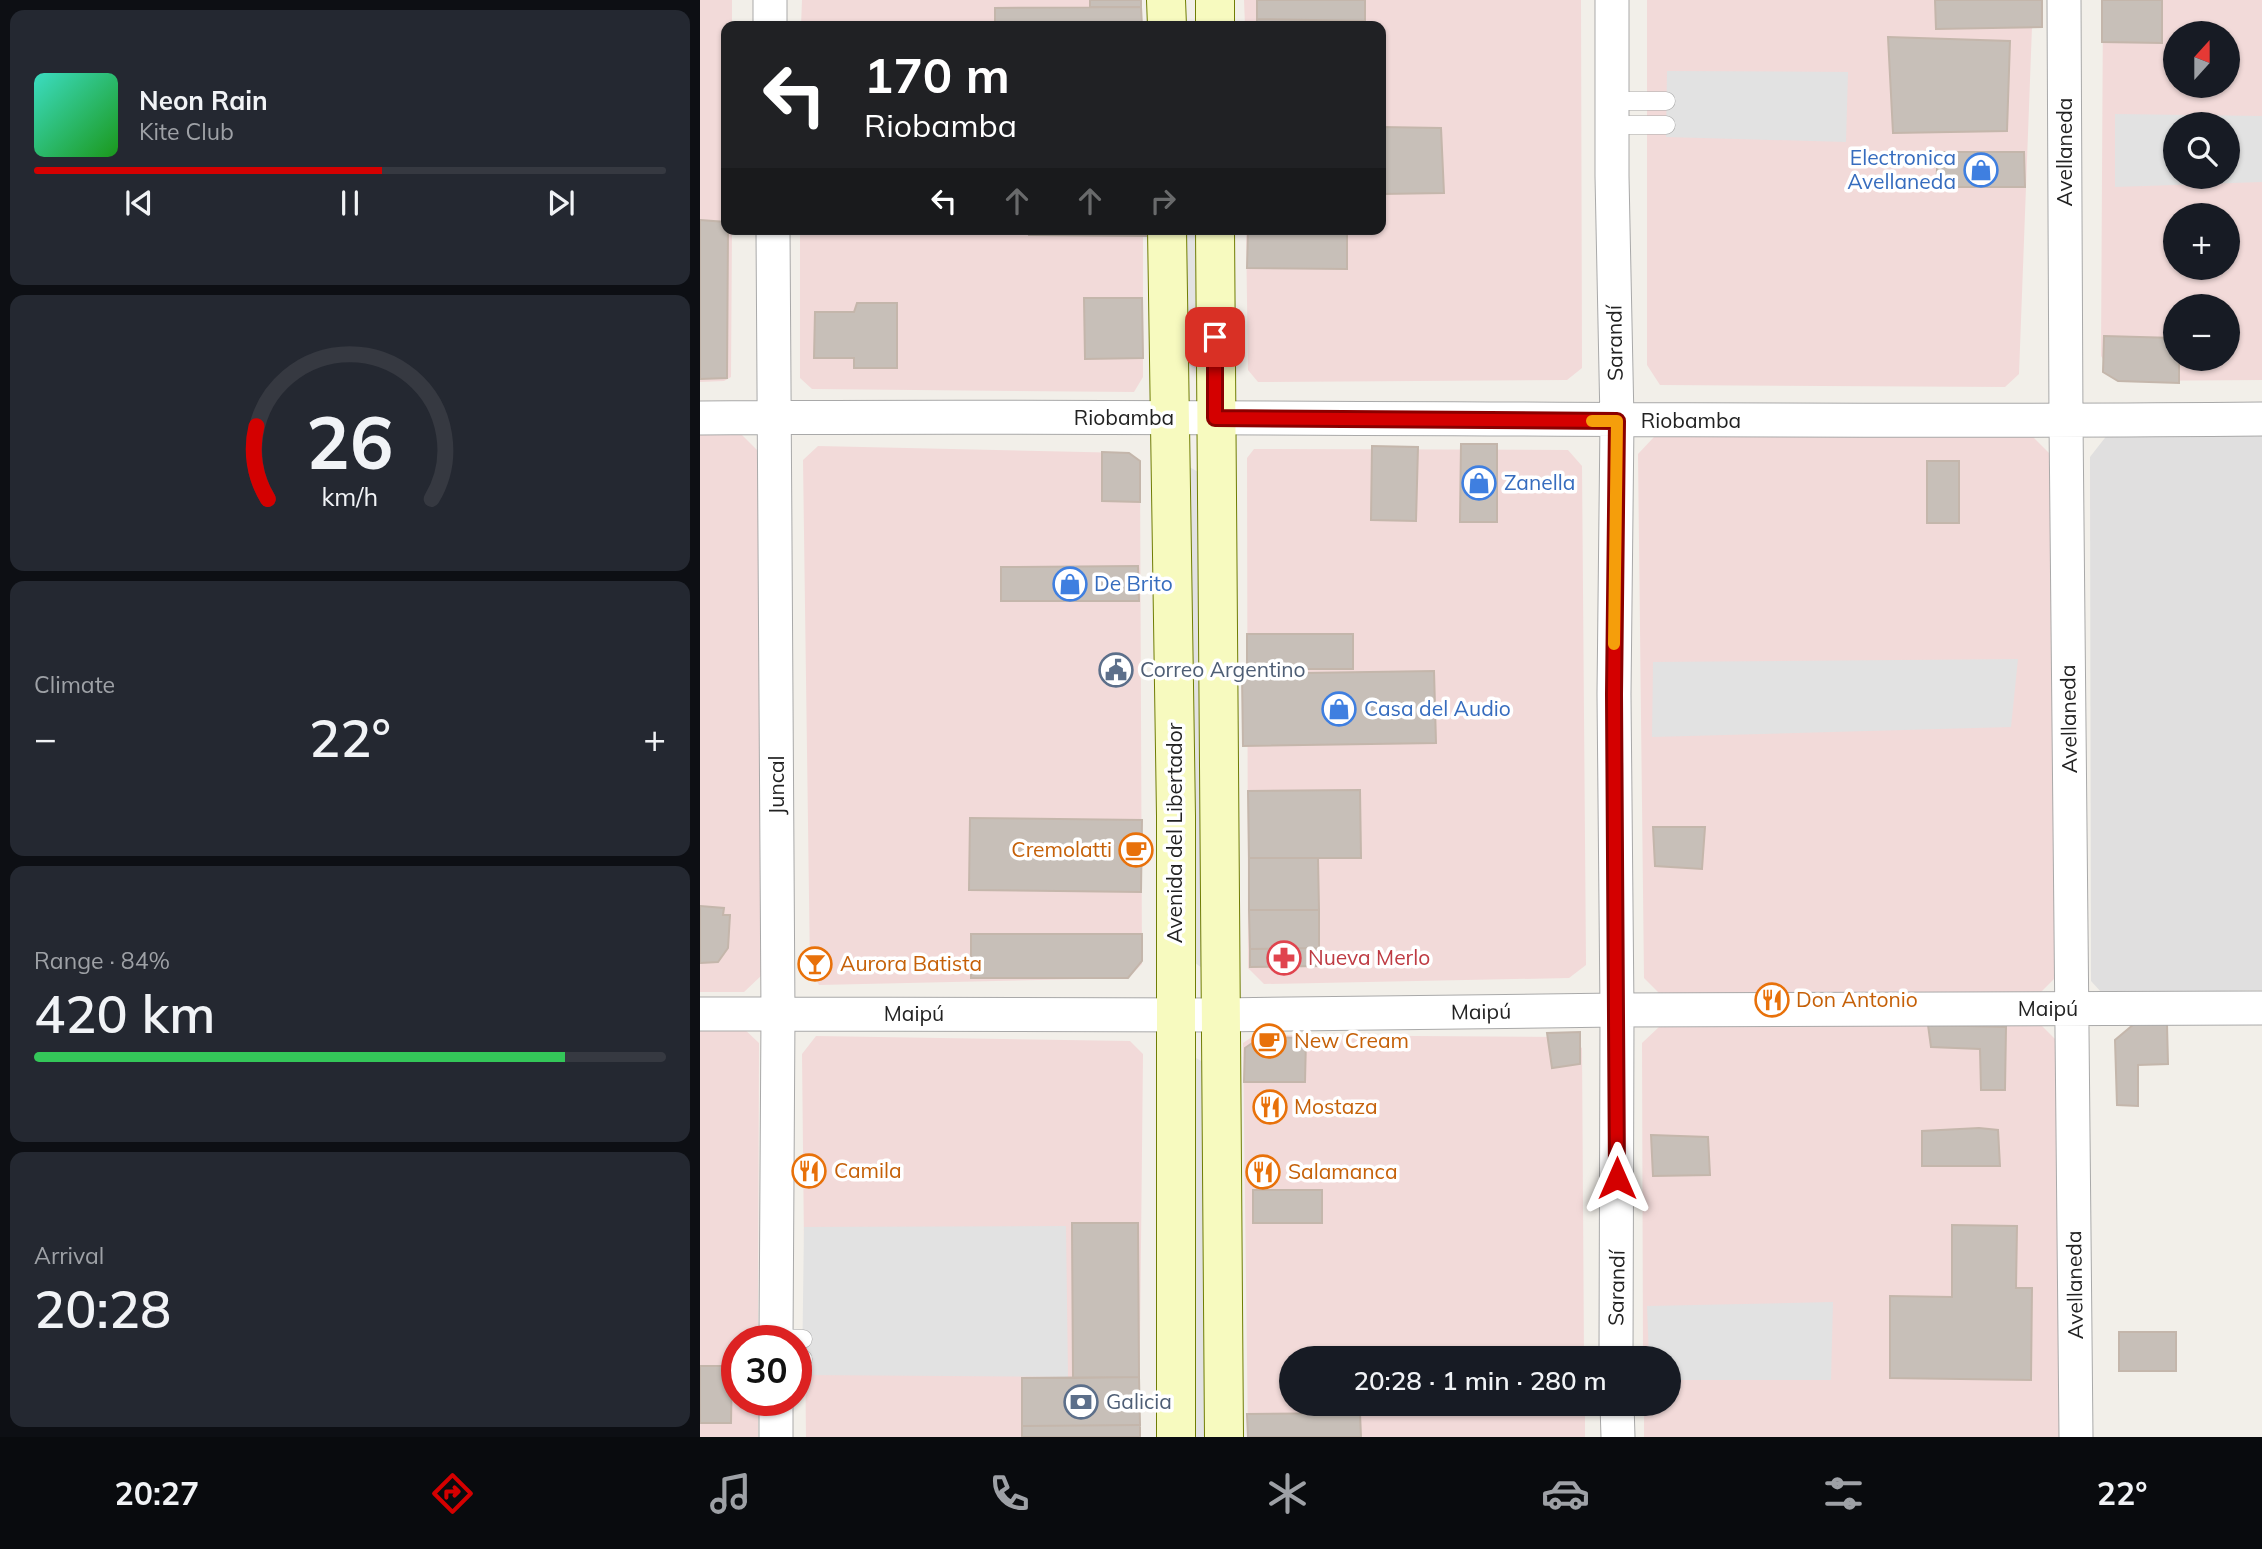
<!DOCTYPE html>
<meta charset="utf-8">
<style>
body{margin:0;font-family:Mulish,sans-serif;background:#242831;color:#f1f3f6;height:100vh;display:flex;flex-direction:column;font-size:26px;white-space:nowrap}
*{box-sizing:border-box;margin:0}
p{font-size:23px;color:#9ea1a6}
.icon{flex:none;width:38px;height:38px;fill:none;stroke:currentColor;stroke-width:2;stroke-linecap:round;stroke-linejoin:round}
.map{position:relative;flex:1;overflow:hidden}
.details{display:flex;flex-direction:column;gap:10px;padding:10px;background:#0d0f14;width:700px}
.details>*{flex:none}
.hud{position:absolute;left:21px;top:21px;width:665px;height:214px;border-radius:14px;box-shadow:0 2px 5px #0004;background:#202124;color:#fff;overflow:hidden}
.needle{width:46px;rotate:21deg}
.buttons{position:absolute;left:1463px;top:21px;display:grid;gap:14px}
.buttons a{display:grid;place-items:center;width:77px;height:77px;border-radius:50%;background:#171b24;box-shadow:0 2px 5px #0004;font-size:35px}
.speed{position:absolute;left:21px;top:1325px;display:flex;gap:14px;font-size:35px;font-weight:700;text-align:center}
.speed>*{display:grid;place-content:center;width:91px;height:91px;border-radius:50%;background:#171b24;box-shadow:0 2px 5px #0004;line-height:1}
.speed .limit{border:10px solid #d22;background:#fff;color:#111}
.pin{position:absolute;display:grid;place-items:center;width:60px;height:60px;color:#fff;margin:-30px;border-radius:14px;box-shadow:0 4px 10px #0006}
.me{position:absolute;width:77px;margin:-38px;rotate:0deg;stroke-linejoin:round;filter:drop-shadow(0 0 5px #0008)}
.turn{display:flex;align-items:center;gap:24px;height:147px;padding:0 28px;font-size:32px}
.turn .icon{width:91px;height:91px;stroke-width:2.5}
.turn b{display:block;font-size:49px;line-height:60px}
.lanes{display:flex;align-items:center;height:66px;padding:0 28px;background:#0003;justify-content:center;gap:35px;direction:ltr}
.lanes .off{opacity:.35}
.big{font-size:52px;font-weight:600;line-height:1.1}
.details .tile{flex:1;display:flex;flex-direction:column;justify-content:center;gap:10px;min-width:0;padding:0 24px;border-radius:14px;background:#242831}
.details .dial{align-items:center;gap:0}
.dial svg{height:182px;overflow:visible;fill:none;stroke:#363941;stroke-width:7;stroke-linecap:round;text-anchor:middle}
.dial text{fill:#f1f3f6;stroke:none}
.song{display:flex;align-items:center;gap:21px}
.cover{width:84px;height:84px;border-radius:10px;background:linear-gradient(135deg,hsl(170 70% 55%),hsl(120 70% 35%))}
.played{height:7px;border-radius:4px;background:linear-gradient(90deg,#d40000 55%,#363941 55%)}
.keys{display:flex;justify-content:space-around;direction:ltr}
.heat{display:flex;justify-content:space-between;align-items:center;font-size:38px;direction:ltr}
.charge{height:10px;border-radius:5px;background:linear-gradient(90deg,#34c759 84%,#363941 0)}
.trip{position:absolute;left:579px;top:1346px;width:402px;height:70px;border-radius:35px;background:#171b24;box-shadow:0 2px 5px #0004;font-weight:600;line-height:70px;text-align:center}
.menu{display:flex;height:112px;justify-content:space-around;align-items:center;background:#090b0e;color:#9ea1a6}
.menu .icon{width:49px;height:49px}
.menu .on{color:#d40000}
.menu b{font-size:32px;color:#f1f3f6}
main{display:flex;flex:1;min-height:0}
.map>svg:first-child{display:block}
.residential{fill:#e0dfdf}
.commercial{fill:#f2dad9;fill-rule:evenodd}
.parking{fill:#e2e2e2;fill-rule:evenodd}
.building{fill:#c7bfb8;stroke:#c4b6ab;stroke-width:2}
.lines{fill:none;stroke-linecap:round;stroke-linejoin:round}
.lane-casing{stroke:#a9a9a9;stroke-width:19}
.street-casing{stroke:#a9a9a9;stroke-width:35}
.secondary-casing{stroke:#707d05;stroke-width:40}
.lane{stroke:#fff;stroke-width:18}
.street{stroke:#fff;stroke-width:33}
.secondary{stroke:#f7fabf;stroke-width:38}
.route-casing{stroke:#8a0000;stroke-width:18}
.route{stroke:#d40000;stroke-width:12}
.slow{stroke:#f59e0b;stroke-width:12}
.labels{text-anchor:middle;stroke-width:7;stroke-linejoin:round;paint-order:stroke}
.street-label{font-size:21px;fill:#222;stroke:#fff}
.shop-label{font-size:21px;fill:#366cbe;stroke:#fff;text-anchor:start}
.service-label{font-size:21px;fill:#4e5e75;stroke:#fff;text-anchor:start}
.food-label{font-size:21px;fill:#c56008;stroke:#fff;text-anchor:start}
.health-label{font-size:21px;fill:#be3a42;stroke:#fff;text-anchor:start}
</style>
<main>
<section class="details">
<div class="tile">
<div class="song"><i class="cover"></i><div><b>Neon Rain</b><p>Kite Club</p></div></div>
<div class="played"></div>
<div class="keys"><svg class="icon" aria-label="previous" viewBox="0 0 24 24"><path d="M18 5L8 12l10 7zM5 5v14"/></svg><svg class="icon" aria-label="pause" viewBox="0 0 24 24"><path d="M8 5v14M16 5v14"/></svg><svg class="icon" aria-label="next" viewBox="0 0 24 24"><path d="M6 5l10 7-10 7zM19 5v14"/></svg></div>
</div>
<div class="tile dial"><svg viewBox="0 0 100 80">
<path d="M14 69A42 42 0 1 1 86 69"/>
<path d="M14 69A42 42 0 0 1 9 37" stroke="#d40000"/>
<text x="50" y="56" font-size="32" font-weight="700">26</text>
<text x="50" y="72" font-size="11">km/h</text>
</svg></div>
<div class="tile"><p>Climate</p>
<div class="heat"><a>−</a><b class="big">22°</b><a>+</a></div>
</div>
<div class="tile"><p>Range · 84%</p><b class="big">420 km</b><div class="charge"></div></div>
<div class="tile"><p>Arrival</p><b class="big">20:28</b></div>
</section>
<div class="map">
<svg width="1562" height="1437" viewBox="0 0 1562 1437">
<rect width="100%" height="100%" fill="#f2efe9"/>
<path class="residential" d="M1408,434L1562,435V990L1403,994L1391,981L1390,457Z"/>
<path class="commercial" d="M0,0H32V26H26V229H32L31,377L24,381L0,382Z
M102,0H442V26H101Z
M544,0H881L882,368L867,380L558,382L548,370L546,229H681V26H545Z
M947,0H1333L1319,374L1305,387L960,385L947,365Z
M1403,0H1562V380L1417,381L1401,356ZM1475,33H1528V86H1475ZM1475,124H1528V177H1475ZM1475,215H1528V268H1475ZM1475,306H1528V359H1475Z
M100,229H443V377L434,392L112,389L100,378Z
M1330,434L1354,458L1355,978L1338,995H961L944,978L938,454L954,437Z
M0,435H42L58,451L62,975L44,992H0Z
M118,446L429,453L440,462L442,964L428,978L119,985L110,969L103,460Z
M554,449L868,450L882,466L886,965L869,978L564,984L548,968L547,458Z
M1339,1023L1359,1043L1361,1437H944V1404H970V1358H943L942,1043L959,1027Z
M41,1026L59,1043L58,1340H37V1400H58V1437H0V1027Z
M555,1035L868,1037L882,1048L884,1358H592V1404H885V1437H548L543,1043Z
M116,1036L430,1041L443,1054L439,1437H106L102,1054Z"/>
<path class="parking" d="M967,71L1148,72L1146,142L966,137Z
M1415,114L1562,116V182L1415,187ZM1528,124V177H1475V124Z
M479,229H498V370L479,360Z
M484,464L500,473L508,972L488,958Z
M1318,659L1311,727L952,737L953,662Z
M489,1054L503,1062L510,1437H490Z
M366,1226L368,1377L102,1375L104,1227Z
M1133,1302L1131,1380H970V1358H949L947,1306Z"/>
<path class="building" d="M390,0H441V7H390Z
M557,0H665V21L557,19Z
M1235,0H1342V27L1236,29Z
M1402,0H1462V43L1402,42Z
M441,7L442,26H295V8Z
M557,19L665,21V26H557Z
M1188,37L1310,41L1307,131L1193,133Z
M681,127L741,128L744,193L681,194Z
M1238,152H1324L1325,187H1236Z
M0,220L26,222V229H28L27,378L0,379Z
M329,229H446V236L329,235Z
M647,232V269L547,268L548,233Z
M384,298H442L443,358L385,359Z
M157,303H197V368H154V358H114L115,312H154Z
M1404,336L1475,338V359H1479V383L1418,381L1403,372Z
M761,444H797V522H760Z
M672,446L718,447L716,521L671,520Z
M402,452L429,453L440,461V502L402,501Z
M1227,461H1259V523H1227Z
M438,566L439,601H301V567Z
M547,634H653V669H547Z
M734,671L736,743L543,746L542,674Z
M660,790L661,858H549L548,791Z
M270,818L442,820L441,892L269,890Z
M953,827H1005L1002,869L955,866Z
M549,858H618L619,910H549Z
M0,906L24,908L23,915H30L28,948L18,962L0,963Z
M549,910H619V948L550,949Z
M271,934H442V961L428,978H271Z
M619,948V966L550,967V949Z
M1434,1024H1467L1468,1064L1438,1065V1106L1417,1105L1415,1040Z
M1228,1025L1306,1027L1305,1090H1281L1280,1049L1231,1047Z
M880,1032V1064L852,1068L847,1033Z
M561,1037L606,1038L605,1082H544L545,1048Z
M1279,1128L1298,1130L1300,1166H1222V1131Z
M951,1135L1008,1137L1010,1175L953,1176Z
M553,1190H622V1223H553Z
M372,1223H438L439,1377L373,1378Z
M1252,1225L1317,1226L1316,1288H1332L1331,1380L1190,1378V1296L1252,1297Z
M1419,1332H1476V1371H1419Z
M0,1366H32L31,1423H0Z
M439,1377L440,1425L322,1426V1378Z
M660,1413L661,1437H548L547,1414Z
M440,1425V1437H322V1426Z"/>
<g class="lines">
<defs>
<path id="lane" d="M912,101H966
M912,125H966
M76,1338L103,1339
M96,1359H103"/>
<path id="street" d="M70,0V26
M912,0V176L917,421L914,694L917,1010L916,1358
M1364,0L1366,421L1376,1437
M73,229L78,1014L76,1340
M0,418C521,414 1041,424 1562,419
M0,1014L520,1015L917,1010L1562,1008
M917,1404L918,1437
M76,1437V1400"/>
<path id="secondary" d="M466,0L467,26
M515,0V26
M467,229L476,816V1437
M515,229L524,1437"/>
</defs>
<use href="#lane" class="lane-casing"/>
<use href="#street" class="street-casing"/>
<use href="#secondary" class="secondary-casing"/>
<use href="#lane" class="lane"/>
<use href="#street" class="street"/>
<use href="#secondary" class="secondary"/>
</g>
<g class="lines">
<defs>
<path id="route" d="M515,337V418L917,421L914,694L917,1178"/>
</defs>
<use href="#route" class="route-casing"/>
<use href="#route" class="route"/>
<path class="slow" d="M892,421H917L914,644"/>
</g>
<defs>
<symbol id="shop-ring" viewBox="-11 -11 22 22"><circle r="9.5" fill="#fff" stroke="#3f7fe0" stroke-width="1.5"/><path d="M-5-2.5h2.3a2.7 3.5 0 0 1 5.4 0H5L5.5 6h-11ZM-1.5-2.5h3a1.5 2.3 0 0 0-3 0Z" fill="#3f7fe0"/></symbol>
<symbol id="civic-ring" viewBox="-11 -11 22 22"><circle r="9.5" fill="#fff" stroke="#5c6f8a" stroke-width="1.5"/><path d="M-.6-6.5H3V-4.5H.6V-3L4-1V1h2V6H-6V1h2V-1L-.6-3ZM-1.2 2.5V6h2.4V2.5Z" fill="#5c6f8a"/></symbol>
<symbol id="cafe-ring" viewBox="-11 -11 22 22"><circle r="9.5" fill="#fff" stroke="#e8710a" stroke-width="1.5"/><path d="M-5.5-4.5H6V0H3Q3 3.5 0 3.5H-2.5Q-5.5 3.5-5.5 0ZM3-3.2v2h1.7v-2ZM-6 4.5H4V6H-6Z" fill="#e8710a"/></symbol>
<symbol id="pharmacy-ring" viewBox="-11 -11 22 22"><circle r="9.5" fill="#fff" stroke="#e0444e" stroke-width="1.5"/><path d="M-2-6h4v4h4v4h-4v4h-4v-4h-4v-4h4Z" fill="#e0444e"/></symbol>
<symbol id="bar-ring" viewBox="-11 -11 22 22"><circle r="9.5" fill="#fff" stroke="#e8710a" stroke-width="1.5"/><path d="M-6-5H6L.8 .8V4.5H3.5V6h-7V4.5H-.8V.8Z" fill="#e8710a"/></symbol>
<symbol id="restaurant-ring" viewBox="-11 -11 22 22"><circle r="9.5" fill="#fff" stroke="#e8710a" stroke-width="1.5"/><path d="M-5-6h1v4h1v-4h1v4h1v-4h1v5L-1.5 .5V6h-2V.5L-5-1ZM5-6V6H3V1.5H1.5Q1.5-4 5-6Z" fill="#e8710a"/></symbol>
<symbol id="bank-ring" viewBox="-11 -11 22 22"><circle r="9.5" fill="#fff" stroke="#5c6f8a" stroke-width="1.5"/><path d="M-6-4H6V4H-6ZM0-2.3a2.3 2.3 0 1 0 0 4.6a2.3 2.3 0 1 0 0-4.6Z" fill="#5c6f8a"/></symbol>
</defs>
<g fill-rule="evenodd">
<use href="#shop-ring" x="1262" y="151" width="38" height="38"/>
<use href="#shop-ring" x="760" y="464" width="38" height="38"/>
<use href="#shop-ring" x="351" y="565" width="38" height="38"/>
<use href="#civic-ring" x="397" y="651" width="38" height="38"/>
<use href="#shop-ring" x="620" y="690" width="38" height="38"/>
<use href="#cafe-ring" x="417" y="831" width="38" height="38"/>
<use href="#pharmacy-ring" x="565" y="939" width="38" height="38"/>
<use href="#bar-ring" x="96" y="945" width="38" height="38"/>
<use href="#restaurant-ring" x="1053" y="981" width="38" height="38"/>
<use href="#cafe-ring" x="550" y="1022" width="38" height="38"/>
<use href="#restaurant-ring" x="551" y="1088" width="38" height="38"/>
<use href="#restaurant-ring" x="90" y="1152" width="38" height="38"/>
<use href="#restaurant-ring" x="544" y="1153" width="38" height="38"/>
<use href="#bank-ring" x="362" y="1383" width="38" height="38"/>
</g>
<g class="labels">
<g class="street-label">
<text transform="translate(1365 152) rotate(-90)" y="7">Avellaneda</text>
<text transform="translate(915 343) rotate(-91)" y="7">Sarandí</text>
<text x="424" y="425">Riobamba</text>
<text x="991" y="428">Riobamba</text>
<text transform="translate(1369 719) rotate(-91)" y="7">Avellaneda</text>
<text transform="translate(77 785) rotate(-90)" y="7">Juncal</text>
<text transform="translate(475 833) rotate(-90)" y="7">Avenida del Libertador</text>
<text x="1348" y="1016">Maipú</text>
<text transform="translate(781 1012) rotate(-1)" y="7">Maipú</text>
<text x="214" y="1021">Maipú</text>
<text transform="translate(1375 1285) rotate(-91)" y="7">Avellaneda</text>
<text transform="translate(917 1288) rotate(-89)" y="7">Sarandí</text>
</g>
<g class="shop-label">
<text x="1256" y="165" text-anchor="end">Electronica<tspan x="1256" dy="24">Avellaneda</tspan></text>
<text x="804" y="490">Zanella</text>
<text x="394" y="591">De Brito</text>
<text x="664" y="716">Casa del Audio</text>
</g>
<g class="service-label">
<text x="440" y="677">Correo Argentino</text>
<text x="406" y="1409">Galicia</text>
</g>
<g class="food-label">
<text x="412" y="857" text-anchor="end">Cremolatti</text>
<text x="140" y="971">Aurora Batista</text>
<text x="1096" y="1007">Don Antonio</text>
<text x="594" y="1048">New Cream</text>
<text x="594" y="1114">Mostaza</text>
<text x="134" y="1178">Camila</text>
<text x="588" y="1179">Salamanca</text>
</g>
<g class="health-label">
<text x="608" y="965">Nueva Merlo</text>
</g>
</g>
</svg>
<div class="buttons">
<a><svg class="needle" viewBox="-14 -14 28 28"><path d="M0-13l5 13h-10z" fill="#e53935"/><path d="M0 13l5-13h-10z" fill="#9ea1a6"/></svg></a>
<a><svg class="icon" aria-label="search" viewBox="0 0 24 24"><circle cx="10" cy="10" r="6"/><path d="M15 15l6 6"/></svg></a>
<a>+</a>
<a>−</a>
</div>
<div class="speed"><div class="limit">30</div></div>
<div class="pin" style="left:515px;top:337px;background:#d93025"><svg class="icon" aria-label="arrive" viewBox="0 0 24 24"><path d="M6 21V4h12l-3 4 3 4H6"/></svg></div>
<svg class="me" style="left:917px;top:1178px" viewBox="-20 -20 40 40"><path d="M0-17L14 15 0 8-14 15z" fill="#d40000" stroke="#fff" stroke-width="4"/></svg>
<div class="trip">20:28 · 1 min · 280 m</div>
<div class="hud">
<div class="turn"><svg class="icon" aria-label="left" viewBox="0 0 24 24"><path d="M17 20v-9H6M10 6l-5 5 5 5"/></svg><div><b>170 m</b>Riobamba</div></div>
<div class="lanes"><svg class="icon" aria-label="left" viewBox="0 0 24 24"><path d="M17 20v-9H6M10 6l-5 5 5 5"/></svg><svg class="icon off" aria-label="ahead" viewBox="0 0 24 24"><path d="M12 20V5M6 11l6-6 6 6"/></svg><svg class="icon off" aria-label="ahead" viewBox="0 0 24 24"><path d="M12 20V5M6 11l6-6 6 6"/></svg><svg class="icon off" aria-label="right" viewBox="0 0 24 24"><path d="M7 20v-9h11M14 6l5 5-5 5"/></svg></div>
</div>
</div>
</main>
<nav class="menu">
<b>20:27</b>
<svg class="icon on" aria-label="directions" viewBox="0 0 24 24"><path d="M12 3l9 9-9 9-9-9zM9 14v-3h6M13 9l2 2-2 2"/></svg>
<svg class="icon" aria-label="music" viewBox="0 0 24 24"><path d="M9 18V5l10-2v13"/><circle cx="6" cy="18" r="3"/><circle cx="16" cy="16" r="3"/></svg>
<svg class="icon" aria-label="phone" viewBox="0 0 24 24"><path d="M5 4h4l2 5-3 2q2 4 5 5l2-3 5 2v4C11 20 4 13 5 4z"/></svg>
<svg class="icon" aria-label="climate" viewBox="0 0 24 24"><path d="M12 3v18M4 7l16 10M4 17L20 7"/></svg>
<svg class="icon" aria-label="car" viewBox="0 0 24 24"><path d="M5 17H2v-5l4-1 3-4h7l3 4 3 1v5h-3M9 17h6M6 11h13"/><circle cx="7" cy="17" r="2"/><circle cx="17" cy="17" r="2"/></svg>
<svg class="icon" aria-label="filters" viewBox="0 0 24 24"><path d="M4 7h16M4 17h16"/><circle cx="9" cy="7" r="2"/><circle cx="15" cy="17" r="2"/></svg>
<b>22°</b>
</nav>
